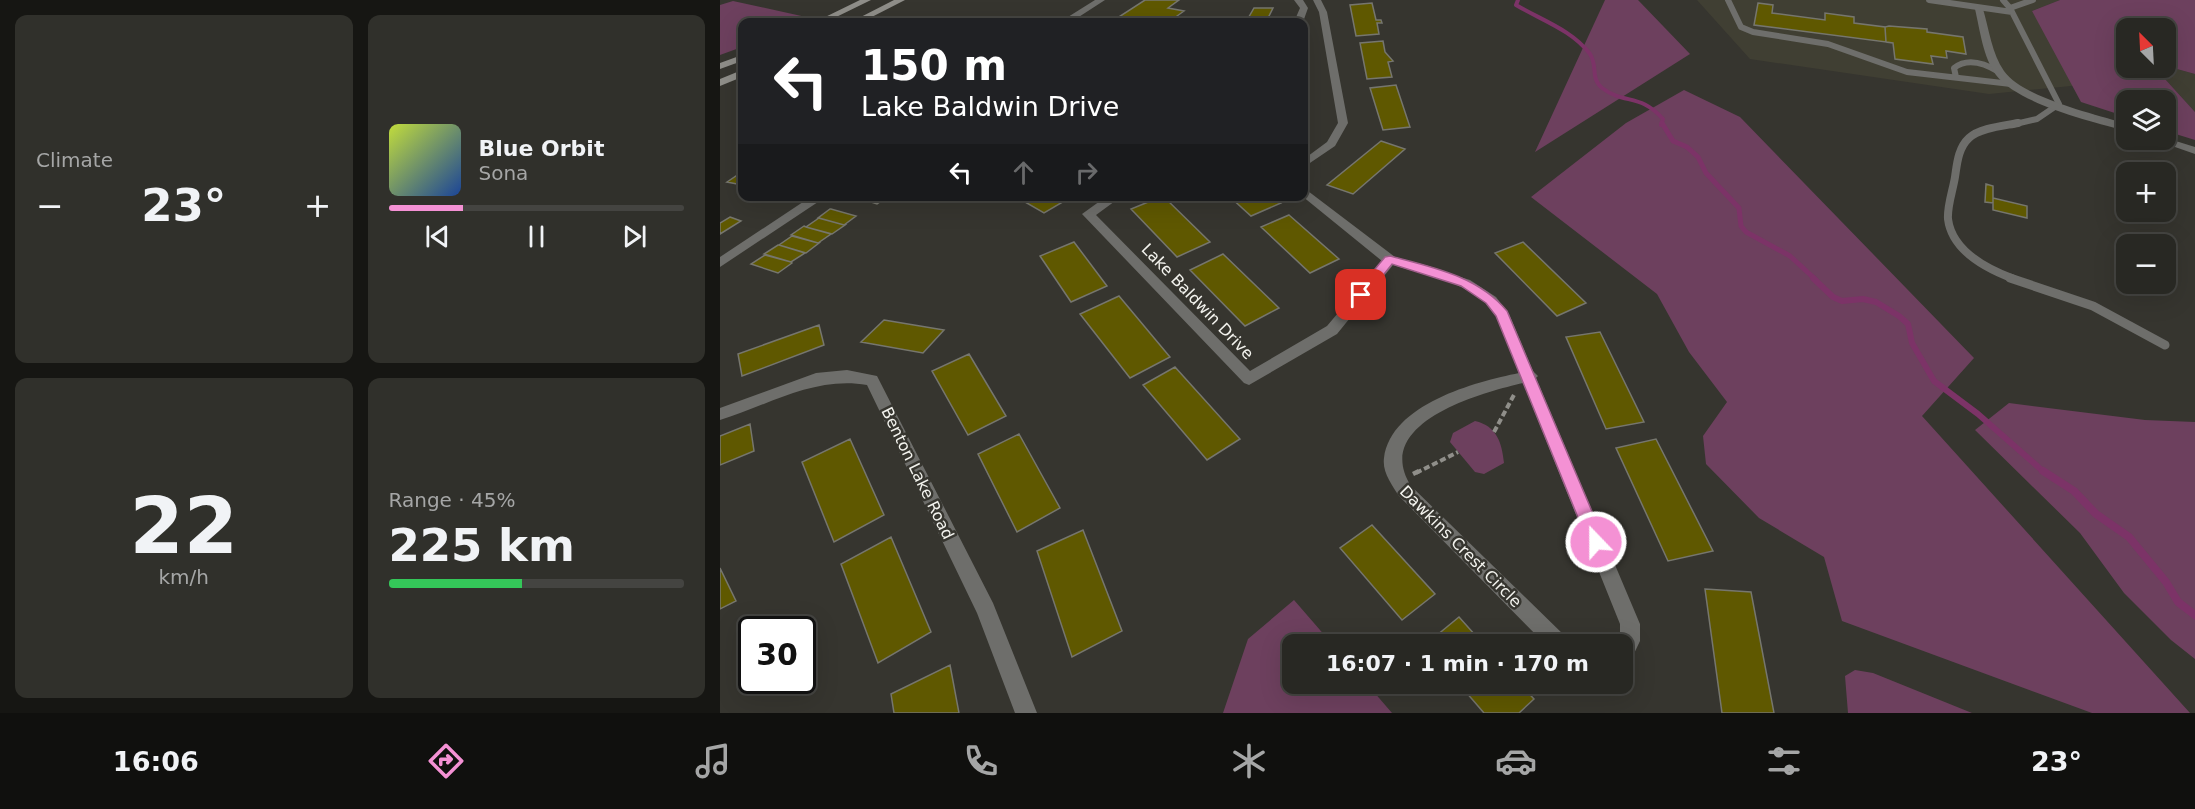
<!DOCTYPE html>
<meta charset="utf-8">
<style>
body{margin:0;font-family:"DejaVu Sans",sans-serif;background:#30302b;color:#f1f3f6;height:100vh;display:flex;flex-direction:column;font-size:22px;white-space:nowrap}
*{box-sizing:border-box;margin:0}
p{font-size:20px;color:#a5a6a6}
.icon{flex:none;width:33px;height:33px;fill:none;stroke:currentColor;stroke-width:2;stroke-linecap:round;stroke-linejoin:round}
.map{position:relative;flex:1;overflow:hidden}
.side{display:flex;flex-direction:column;gap:15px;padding:15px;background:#161613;width:720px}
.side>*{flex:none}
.top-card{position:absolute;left:18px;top:18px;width:570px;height:183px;border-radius:12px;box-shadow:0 6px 24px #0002,0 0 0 2px #444441;background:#202124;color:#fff;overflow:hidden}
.needle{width:39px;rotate:336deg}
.controls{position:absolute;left:1396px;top:18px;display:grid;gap:12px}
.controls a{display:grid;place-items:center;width:60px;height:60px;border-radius:12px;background:#282823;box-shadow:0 6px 24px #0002,0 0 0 2px #444441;font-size:30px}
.speed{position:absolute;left:18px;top:616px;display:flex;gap:12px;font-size:30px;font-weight:700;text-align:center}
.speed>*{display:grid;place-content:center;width:78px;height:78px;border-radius:50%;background:#282823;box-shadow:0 6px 24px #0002,0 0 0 2px #444441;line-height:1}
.speed .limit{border:3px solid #111;border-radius:9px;background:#fff;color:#111}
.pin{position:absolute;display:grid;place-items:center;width:51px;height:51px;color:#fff;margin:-26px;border-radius:12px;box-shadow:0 3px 9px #0006}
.me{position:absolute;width:66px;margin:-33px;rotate:338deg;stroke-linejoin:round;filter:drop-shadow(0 0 4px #0008)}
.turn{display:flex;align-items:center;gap:21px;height:126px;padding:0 24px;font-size:27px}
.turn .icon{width:78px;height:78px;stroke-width:2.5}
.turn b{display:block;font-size:42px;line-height:51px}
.lanes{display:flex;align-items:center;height:57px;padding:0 24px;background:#0003;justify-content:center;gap:30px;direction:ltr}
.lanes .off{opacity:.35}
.big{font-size:45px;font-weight:800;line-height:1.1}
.side .widget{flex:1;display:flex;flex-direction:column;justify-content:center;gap:9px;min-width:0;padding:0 21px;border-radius:12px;background:#30302b}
.side .dial{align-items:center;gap:0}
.dial b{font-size:78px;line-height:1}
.song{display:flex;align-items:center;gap:18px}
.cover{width:72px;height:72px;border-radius:9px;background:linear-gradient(135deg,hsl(70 70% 55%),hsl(220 70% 35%))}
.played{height:6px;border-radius:3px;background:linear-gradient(90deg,#f491d4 25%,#444441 25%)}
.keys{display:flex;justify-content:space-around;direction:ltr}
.heat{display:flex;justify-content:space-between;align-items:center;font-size:33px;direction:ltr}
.charge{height:9px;border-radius:4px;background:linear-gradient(90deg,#34c759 45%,#444441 0)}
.side .tiles{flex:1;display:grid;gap:15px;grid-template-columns:repeat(2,1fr)}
.trip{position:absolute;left:562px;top:634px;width:351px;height:60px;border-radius:12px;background:#282823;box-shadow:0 6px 24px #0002,0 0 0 2px #444441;font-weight:800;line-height:60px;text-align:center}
.dock{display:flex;height:96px;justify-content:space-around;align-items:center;background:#10100e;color:#a5a6a6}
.dock .icon{width:42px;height:42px}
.dock .on{color:#f491d4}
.dock b{font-size:27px;color:#f1f3f6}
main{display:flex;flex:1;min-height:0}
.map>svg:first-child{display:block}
.built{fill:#403f33}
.green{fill:#6d405e}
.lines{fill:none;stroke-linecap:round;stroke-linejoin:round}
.stream-far3{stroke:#7c3367;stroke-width:4}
.stream-far2{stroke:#7c3367;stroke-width:5}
.stream-far1{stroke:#7c3367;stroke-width:6}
.stream{stroke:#7c3367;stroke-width:8}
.building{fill:#5f5800;stroke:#76766e;stroke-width:1.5}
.path-far1{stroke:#908f8a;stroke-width:4;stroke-dasharray:6 3;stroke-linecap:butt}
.path{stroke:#908f8a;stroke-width:4.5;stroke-dasharray:8 4;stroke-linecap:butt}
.service-far2{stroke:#6e6e6b;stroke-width:6}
.service-far1{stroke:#6e6e6b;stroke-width:8}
.service{stroke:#6e6e6b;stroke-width:9}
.minor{fill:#6e6e6b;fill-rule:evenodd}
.secondary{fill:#8f8e89;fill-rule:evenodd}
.route{fill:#f491d4;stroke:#9f5e8a;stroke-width:1.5}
.labels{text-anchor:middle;stroke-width:5;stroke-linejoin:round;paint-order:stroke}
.street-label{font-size:16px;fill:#f3f3ee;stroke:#36352f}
</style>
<main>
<section class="side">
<div class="tiles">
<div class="widget"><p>Climate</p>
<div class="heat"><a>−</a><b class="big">23°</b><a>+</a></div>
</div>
<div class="widget">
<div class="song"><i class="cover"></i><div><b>Blue Orbit</b><p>Sona</p></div></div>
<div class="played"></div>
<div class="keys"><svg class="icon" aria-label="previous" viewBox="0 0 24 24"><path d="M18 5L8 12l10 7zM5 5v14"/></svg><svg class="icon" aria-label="pause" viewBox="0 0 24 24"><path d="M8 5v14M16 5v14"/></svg><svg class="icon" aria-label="next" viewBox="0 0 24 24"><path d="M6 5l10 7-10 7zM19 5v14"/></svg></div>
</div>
<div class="widget dial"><b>22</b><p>km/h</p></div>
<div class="widget"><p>Range · 45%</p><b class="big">225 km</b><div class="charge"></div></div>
</div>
</section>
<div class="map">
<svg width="1475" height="713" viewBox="0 0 1475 713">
<rect width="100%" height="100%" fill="#36352f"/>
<path class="built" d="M977,0H1340L1312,11L1361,85L1269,94L1030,59Z
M1446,66L1475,74V112L1435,68Z"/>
<path class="green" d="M885,0H918L970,54L815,152Z
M1340,0H1475V74L1446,66V28H1407V68H1435L1475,112V140L1446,131V100H1407V117L1361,102L1312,11Z
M13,1L86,17L76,22H22V47L0,55V5Z
M964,90L1020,117L1254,358L1202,416L1470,713H1372L1122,621L1104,557L1039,518L986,464L983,436L1007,402L969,352L937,294L811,197L906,123Z
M1289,403L1425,420L1475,422V659L1451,640L1404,593L1360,533L1255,430Z
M755,421C777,426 782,443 784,463L764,474L755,472L730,442L733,433Z
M574,600L613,645H573V684H647L672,713H503L528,639Z
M1135,670L1153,673L1252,713H1128L1125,676Z"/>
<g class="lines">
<path class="stream-far3" d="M798,0L796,5C821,20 852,30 870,54C878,66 870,78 882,88C905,105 920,93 943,119L941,125"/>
<path class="stream-far2" d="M942,123L953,141L967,147L978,157L986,173L1019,208L1021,226L1026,232L1070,256L1095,279"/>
<path class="stream-far1" d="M1093,278L1113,297L1122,301L1143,299L1156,302L1179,316L1188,324L1192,343L1214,381L1258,414L1325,473"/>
<path class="stream" d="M1323,471L1354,491L1376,514L1409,537L1446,582L1458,602L1475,615"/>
</g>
<path class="building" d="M425,0H459L448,8L464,11L450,21L433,18L426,22H391Z
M652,3L656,20H661L662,23H657L659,34L636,36L630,5Z
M1038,3L1053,5L1052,13L1105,20V13L1134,17V23L1165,27L1166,42L1034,25Z
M534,8H553L546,22H526Z
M1169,26L1207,29V32L1243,37L1246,54L1226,51L1227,58L1211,56L1213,64L1175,59L1173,43L1166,42L1165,27Z
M663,41L665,52L673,61L668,62L672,77L647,79L640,43Z
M676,85L690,127L663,130L650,88Z
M661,141L685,149L633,194L607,185Z
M22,172V181L17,184L7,182Z
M1266,184L1273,186V203L1265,202Z
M133,196H168L157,204Z
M316,196H353L324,213L305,202Z
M443,196L490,242L457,257L411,209Z
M509,196H554L561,203L531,216Z
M1273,198L1307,206V218L1273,210Z
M110,209H111L136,216L124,225L98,218Z
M569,215L619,259L590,273L541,227Z
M10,217L21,221L0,234V223Z
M99,218L124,225H125L112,234L86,227Z
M84,226L86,227L111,234L98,243L71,235Z
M72,236L98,243H99L86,253L59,245Z
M354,242L387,286L351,302L320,256Z
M803,242L866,303L837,316L775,253Z
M58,245H59L85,253L71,262L44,254Z
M503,254L559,308L525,326L470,270Z
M45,255L71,262L72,263L58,273L31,264Z
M399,296L450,357L410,378L360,314Z
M164,320L224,330L203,353L141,342Z
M99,325L104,345L22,376L18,354Z
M880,332L924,422L886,429L846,337Z
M249,354L286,416L248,435L212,371Z
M455,367L520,439L487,460L423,385Z
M30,424L34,451L0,465V436Z
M299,434L340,508L297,532L258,454Z
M130,439L164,515L114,542L82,462Z
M936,439L993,551L948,561L896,448Z
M652,525L715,594L682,620L620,548Z
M363,530L402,631L352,657L317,551Z
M171,537L211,632L158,663L121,564Z
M0,568L16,601L0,609Z
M985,589L1031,592L1054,713H1002Z
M739,617L764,645H705Z
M230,665L239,713H174L171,694Z
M739,684H800L814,699L799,713H764Z"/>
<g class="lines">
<path class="path-far1" d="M774,432L795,393
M696,473L738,452"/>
<path class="path" d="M693,474L699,471"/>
<path class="service-far2" d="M1008,0L1021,27L1033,32L1108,44L1187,72L1291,84
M1209,0L1292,12
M1283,0L1290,8L1339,104L1317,119L1291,125
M1290,8L1313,0
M1236,77L1234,68C1248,57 1266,64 1279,72"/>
<path class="service-far1" d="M1294,279C1267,269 1232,251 1228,219C1227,206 1233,190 1235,177C1237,164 1238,148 1249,138C1260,128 1283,126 1298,123"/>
<path class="service" d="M1290,278L1373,306L1445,345"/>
<path class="minor" d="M375,0H385L351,22H340Z
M574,0H583L588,8L583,22H574L580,8Z
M593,0H601L607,12L628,123L615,146L584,167V159L607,142L618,123L599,12Z
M1259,6L1263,9C1269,29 1272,54 1284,71C1303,98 1375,114 1407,124V131C1372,122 1298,104 1276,75C1263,57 1260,30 1255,9Z
M1446,138L1475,147V154L1435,140Z
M584,188L675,257L750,280L776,297L789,314L813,371L818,376L816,378L920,624V641L910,662L903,665V645H897L900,640V624L803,383C760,393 651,423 691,486L847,638L850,645H826L679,496C672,485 662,472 664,458C671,404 755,382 799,373C791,354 785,333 776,316C757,283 706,276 673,265L617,334L529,385L524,383L362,214L387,196H402L376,215L530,371L607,326L662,261L582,196Z
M92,196H107L0,267V257Z
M127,370L157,376L273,603L317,713H295L257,613L147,385C94,376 49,405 0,420V408L96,373Z"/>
<path class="secondary" d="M140,0H151L106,22H95Z
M174,0H185L142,22H131Z
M22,55V61L0,69V63Z
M22,70V77L0,86V79Z"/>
</g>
<path class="route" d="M670,256C712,267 758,276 787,311L885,542L882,547L876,549L870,547L776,316L766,303L741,286L672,264L645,298H636V292L665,257Z"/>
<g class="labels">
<g class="street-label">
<text transform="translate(478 301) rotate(46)" y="6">Lake Baldwin Drive</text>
<text transform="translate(198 473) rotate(64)" y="6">Benton Lake Road</text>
<text transform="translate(741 546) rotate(45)" y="6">Dawkins Crest Circle</text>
</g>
</g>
</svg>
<div class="controls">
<a><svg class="needle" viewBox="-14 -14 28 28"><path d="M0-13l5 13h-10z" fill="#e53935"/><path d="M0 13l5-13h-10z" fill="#a5a6a6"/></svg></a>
<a><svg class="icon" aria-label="layers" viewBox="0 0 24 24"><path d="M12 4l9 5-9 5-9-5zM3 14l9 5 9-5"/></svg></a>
<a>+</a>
<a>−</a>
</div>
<div class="speed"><div class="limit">30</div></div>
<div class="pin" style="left:641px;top:295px;background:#d93025"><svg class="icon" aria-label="arrive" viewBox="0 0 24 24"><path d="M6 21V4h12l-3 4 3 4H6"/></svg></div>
<svg class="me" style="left:876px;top:542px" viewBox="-20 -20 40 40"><circle r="17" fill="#f491d4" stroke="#fff" stroke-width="3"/><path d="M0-11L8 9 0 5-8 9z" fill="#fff"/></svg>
<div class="trip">16:07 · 1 min · 170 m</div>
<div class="top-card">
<div class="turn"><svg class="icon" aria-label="left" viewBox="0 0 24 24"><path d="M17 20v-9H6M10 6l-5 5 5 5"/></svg><div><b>150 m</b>Lake Baldwin Drive</div></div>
<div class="lanes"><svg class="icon" aria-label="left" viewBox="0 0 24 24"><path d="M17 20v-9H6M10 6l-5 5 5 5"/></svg><svg class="icon off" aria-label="ahead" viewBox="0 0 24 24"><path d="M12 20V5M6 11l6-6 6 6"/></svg><svg class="icon off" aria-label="right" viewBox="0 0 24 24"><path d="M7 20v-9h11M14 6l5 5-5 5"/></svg></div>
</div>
</div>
</main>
<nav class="dock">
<b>16:06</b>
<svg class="icon on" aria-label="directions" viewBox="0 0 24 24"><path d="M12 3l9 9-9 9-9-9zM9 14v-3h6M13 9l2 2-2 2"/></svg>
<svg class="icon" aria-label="music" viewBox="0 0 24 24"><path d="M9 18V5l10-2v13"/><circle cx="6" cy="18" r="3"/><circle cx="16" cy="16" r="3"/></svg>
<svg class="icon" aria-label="phone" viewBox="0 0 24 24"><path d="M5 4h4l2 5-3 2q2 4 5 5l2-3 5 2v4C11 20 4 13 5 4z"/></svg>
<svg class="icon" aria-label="climate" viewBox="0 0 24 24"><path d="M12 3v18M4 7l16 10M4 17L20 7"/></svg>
<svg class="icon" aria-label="car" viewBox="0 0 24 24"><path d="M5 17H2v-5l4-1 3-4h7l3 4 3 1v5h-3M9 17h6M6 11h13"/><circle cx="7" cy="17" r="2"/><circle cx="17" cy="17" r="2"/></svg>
<svg class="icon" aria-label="filters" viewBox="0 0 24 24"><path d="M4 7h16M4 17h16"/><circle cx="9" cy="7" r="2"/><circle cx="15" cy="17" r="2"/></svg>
<b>23°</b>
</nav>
